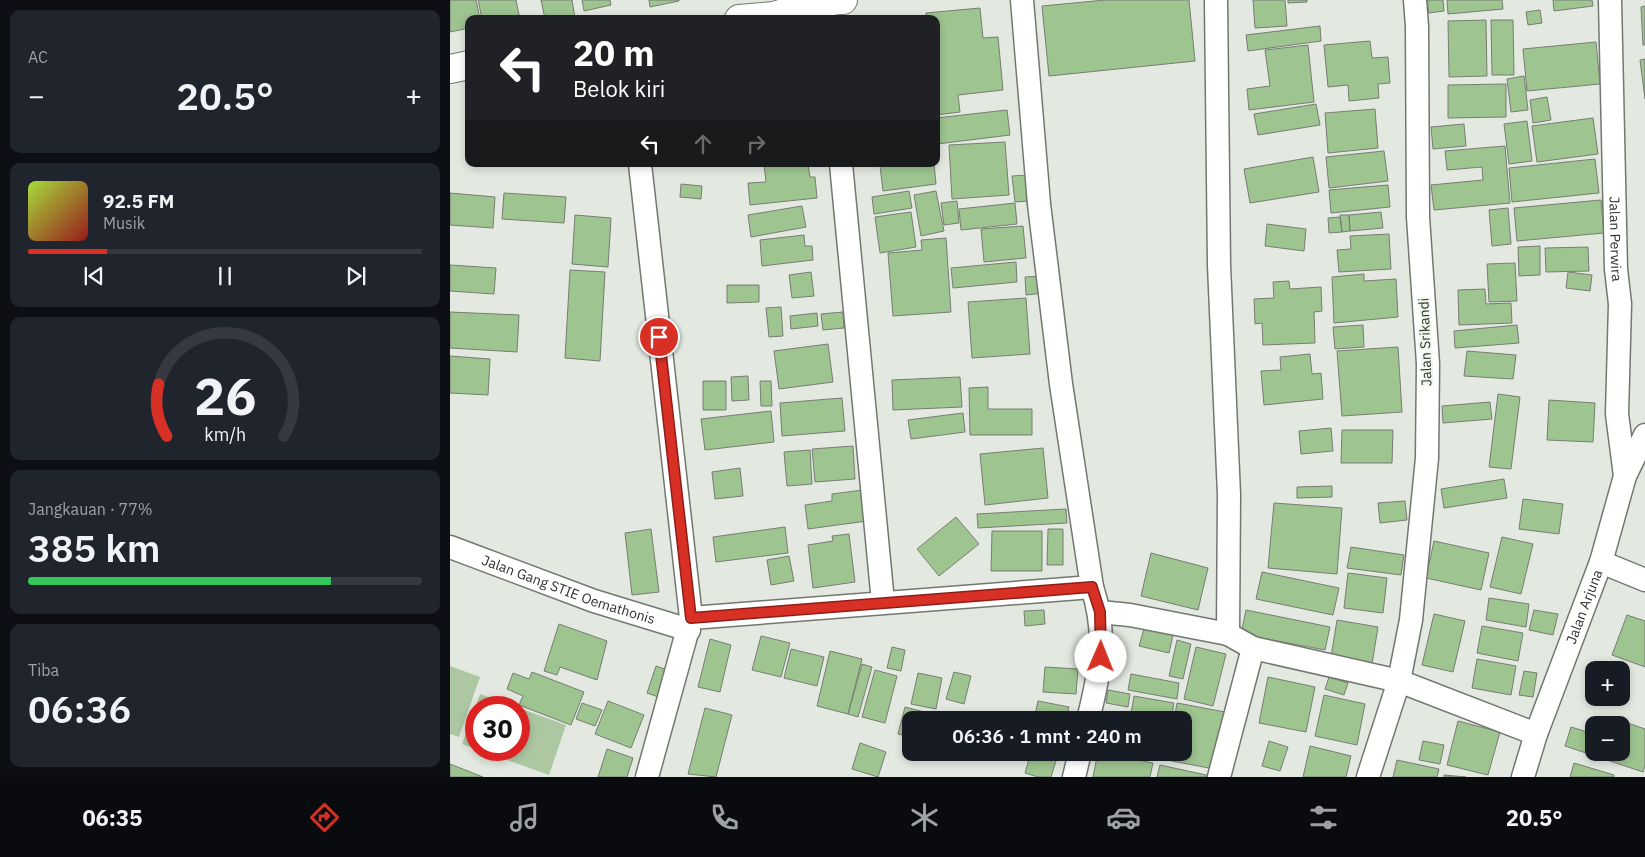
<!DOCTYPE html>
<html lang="id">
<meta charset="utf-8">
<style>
body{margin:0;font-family:"IBM Plex Sans",sans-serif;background:#20242c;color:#f1f3f6;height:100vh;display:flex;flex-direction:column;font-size:19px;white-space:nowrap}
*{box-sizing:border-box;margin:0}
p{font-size:16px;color:#9ea1a6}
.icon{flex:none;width:28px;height:28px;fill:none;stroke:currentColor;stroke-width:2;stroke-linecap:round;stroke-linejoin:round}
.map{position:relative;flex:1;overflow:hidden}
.drawer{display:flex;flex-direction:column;gap:10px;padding:10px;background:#0d0f14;width:450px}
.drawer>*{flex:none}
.hud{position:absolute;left:15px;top:15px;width:475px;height:152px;border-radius:10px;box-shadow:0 2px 8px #0003;background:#202124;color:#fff;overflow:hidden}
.tools{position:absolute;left:1135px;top:661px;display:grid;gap:10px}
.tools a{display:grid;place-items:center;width:45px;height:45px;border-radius:10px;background:#171b24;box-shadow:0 2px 8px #0003;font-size:25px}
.speed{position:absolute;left:15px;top:696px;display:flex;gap:10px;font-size:25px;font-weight:700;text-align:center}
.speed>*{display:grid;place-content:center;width:65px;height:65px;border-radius:50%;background:#171b24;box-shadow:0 2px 8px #0003;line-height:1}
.speed .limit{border:8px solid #d22;background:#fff;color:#111}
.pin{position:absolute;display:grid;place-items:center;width:42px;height:42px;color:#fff;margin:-21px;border:2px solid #fff;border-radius:50%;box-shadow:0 1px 5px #0007}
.me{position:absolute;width:55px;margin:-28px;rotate:1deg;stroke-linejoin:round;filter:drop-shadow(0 0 4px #0008)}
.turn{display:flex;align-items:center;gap:18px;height:105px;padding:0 25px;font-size:22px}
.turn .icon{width:65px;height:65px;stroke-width:2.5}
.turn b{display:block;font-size:35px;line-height:42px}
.lanes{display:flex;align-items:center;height:48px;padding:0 25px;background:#0003;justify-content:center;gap:25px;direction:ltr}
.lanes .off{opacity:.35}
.big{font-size:38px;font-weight:600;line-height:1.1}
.drawer .tile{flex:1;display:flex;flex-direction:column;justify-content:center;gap:8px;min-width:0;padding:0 18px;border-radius:10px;background:#20242c}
.drawer .dial{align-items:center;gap:0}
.dial svg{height:130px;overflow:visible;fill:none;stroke:#363941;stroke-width:7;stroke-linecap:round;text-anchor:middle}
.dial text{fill:#f1f3f6;stroke:none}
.song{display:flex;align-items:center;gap:15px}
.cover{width:60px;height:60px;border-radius:8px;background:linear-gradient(135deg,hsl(80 70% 55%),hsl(0 70% 35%))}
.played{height:5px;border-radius:2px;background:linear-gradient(90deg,#d93025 20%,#363941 20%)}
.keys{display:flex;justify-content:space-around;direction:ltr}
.heat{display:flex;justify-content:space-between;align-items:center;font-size:28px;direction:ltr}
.charge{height:8px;border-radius:4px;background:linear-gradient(90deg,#34c759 77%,#363941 0)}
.trip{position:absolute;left:452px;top:711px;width:290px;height:50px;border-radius:10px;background:#171b24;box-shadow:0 2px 8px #0003;font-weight:600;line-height:50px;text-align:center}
.tab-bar{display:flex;height:80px;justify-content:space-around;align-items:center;background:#090b0e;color:#9ea1a6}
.tab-bar .icon{width:35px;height:35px}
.tab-bar .current{color:#d93025}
.tab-bar b{font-size:22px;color:#f1f3f6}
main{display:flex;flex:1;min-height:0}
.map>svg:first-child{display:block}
.green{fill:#acc7a2}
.building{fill:#9ec490;stroke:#777d74}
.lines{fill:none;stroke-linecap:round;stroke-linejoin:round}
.street-casing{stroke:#727870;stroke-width:25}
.secondary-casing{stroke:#727870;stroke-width:30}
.street{stroke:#fff;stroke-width:22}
.secondary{stroke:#fff;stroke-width:28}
.route-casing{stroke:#8d1f18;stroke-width:12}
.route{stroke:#d93025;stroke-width:9}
.labels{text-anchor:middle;stroke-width:4;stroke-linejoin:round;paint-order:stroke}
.street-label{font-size:14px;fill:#30332f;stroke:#f0f7ed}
</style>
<main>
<section class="drawer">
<div class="tile"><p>AC</p>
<div class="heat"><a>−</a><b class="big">20.5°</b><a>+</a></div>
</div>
<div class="tile">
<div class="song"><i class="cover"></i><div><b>92.5 FM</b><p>Musik</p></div></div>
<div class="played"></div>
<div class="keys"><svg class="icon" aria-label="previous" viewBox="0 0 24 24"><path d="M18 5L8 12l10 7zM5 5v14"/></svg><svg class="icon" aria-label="pause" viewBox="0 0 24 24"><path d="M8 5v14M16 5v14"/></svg><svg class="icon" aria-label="next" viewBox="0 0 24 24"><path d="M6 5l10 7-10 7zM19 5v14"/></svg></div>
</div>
<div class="tile dial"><svg viewBox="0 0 100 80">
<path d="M14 69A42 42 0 1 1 86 69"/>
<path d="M14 69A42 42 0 0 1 9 37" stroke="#d93025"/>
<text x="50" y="56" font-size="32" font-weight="700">26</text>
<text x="50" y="72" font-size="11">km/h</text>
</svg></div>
<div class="tile"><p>Jangkauan · 77%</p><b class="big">385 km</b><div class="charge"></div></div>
<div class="tile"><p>Tiba</p><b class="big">06:36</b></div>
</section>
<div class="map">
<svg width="1195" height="777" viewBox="0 0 1195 777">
<rect width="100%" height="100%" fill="#e3e9e0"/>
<path class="green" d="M0,666L30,677L9,737L0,734Z
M30,694L66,707L26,708V749L12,744Z
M69,708L116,725L99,775L29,750H69Z"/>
<path class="building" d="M0,0H26L30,19H19V28L0,32Z
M28,0H66L69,15L48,19H32Z
M91,0H122L125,18L95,19Z
M132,0H160L161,5L134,11Z
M199,0H229V1L200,7Z
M655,0H739L745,61L599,76L592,6Z
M803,0H835L837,26L805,28Z
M838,0H857V2L838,3Z
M977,0H993L994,11L979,13Z
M997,0H1052L1053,9L998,14Z
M1103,0H1142L1143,6L1104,11Z
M1195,6V45H1193L1191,7Z
M530,8L533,38L548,37L553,90L508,95L510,112L486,115V19H476V13Z
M1090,10L1092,23L1078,25L1076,12Z
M1036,20L1037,76L999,77L998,21Z
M1041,20H1063L1064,75H1042Z
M870,26L871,41L798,51L796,35Z
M920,41L922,58L938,57L940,83L928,84L929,98L899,101L898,85L878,87L874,45Z
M1146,42L1150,84L1077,91L1073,49Z
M858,45L864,102L799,110L797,89L820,86L815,50Z
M1195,59V99L1190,60Z
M1074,76L1078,110L1061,112L1057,79Z
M1056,84V117L998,118V85Z
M1097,97L1101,120L1083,123L1080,100Z
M866,104L870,125L808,135L804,114Z
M925,109L928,148L878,153L875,113Z
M557,110L560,135L487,144L486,118Z
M1143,118L1148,154L1087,162L1082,126Z
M1077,121L1082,161L1059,164L1054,124Z
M1014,124L1016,146L983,149L981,127Z
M555,142L559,195L502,199L499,145Z
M1055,146L1060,203L984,210L981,185L1033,180L1032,167L997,170L995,151Z
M934,151L938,181L879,188L876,157Z
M863,157L869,192L800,203L794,169Z
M1145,159L1149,193L1062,202L1059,168Z
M314,164H358L360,177H365L367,198L300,205L298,183L316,182Z
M447,164H484L486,184L433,191L430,166Z
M577,175L579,201L565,202L562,176Z
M231,184L252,186L251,199L230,197Z
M938,185L940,207L881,213L879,190Z
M459,191L462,208L424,214L422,197Z
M486,191L494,231L471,236L464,195Z
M0,193L45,197L43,228L0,225Z
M54,193L116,197L114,223L52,219Z
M1151,200L1154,233L1067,241L1064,208Z
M507,201L509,223L494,225L491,203Z
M565,203L567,224L511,230L509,209Z
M352,206L356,227L301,237L298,215Z
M1058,208L1061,244L1042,246L1039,210Z
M461,212L466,247L430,253L425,217Z
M931,212L933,228L900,231L899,215Z
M125,215L161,218L158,267L122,264Z
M890,215H899L900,231L892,232Z
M890,217L892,232L879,233L878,218Z
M817,224L856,229L854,251L815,246Z
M573,226L576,258L534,262L531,229Z
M939,234L941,269L889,272L887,250L901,249L900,236Z
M354,235L355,246H362L363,260L312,266L310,240Z
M496,238L501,312L443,316L438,253L472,250L471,240Z
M1090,246V275L1069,276L1068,247Z
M1138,247L1139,271L1096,272L1095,248Z
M566,262L567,282L503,288L501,268Z
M1065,263L1067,301L1039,302L1037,264Z
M0,265L46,268L44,294L0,291Z
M120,270L155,272L150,361L115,358Z
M361,272L364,296L342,298L339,275Z
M1118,272L1142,275L1140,291L1116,288Z
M914,274V281L946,279L948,317L884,323L882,277Z
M592,276L594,293L576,295L575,277Z
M839,281L840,289L871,287L872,311L864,312L865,343L813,345L812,323L805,324L804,299L824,298L823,282Z
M277,285H309V302L277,303Z
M1035,289L1036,304L1061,303L1062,323L1009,325L1008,290Z
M576,298L580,354L522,358L518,302Z
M331,307L333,336L319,337L316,308Z
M0,312L69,315L67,352L0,348Z
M393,312L394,328L373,330L371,314Z
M367,313L368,326L341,329L340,316Z
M913,325L914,347L885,349L883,327Z
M1067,325L1069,343L1005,348L1004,331Z
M378,344L383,382L329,389L324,351Z
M948,347L952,412L892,416L887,351Z
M1017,351L1066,355L1063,379L1014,376Z
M860,354L862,374L871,373L873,399L814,405L811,371L831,370L830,357Z
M0,356L40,359L38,395L0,393Z
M298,376L299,400L282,401L281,377Z
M510,377L512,407L443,410L442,380Z
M253,381H276V410H253Z
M310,381H321L322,406H311Z
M538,387V409H582V435H520L519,388Z
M1048,394L1070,397L1061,469L1039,467Z
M392,398L395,431L332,436L330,403Z
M1099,400L1145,403L1143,442L1097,440Z
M1040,402L1042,419L993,423L992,406Z
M321,411L324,442L255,450L251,419Z
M513,413L515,432L461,439L458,420Z
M881,428L883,451L851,454L849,431Z
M892,430H943L942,463H891Z
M403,446L405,479L365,482L362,449Z
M593,448L598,498L535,505L530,454Z
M360,450L362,484L337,486L334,452Z
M290,468L293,496L265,499L262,472Z
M1054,479L1057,498L994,508L991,489Z
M882,486V497L847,498V487Z
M413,490L417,521L358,529L355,505L382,501V494Z
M1073,499L1113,504L1109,534L1069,529Z
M955,501L957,520L930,523L928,503Z
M824,503L892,508L887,574L818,568Z
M616,509L617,523L528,528L527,514Z
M506,517L529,544L489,576L467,549Z
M335,527L338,553L266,562L263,537Z
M201,529L209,592L182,595L175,533Z
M598,529H613V565H597Z
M542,531H592V571H541Z
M399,534L405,582L363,588L358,545L383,541L382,536Z
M1052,537L1083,544L1071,594L1040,587Z
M984,541L1039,553L1031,590L976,578Z
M901,547L954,555L951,575L897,568Z
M701,553L758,568L748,610L691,596Z
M339,556L344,581L321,585L317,560Z
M812,572L889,588L883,615L806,599Z
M898,573L937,578L933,613L894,608Z
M1039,598L1079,604L1076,627L1036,620Z
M594,610L595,624L575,626L574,611Z
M796,610L880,627L875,650L791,634Z
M1084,610L1108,614L1103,635L1079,630Z
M984,614L1015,621L1003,672L972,665Z
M1177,615L1195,621V667L1162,655Z
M887,620L928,627L922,664L881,657Z
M109,624L157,641L147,680L110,667L107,675L94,671Z
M1032,626L1073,633L1068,661L1027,653Z
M694,629L723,635L719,653L689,646Z
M311,636L340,643L331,677L302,670Z
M260,639L281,645L270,692L248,687Z
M727,640L741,644L733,679L719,676Z
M442,647L455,650L451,671L437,668Z
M746,647L776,654L763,706L734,699Z
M341,649L374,657L367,686L334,678Z
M380,651L412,659L398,714L367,706Z
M1027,659L1066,666L1061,695L1022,688Z
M412,664L422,667L408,717L398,714Z
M206,666L226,673L217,700L197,693Z
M595,667L628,669L626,694L593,692Z
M425,670L447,676L435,723L412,717Z
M1074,671L1087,673L1083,697L1069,695Z
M82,672L134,692L121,725L69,705L73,696L57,689L63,673L79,679Z
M504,672L521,676L514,704L496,699Z
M468,673L492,678L486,709L461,704Z
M681,674L729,683L727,699L678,690Z
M818,677L865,687L856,732L809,723Z
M879,677L898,683L894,695L875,689Z
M658,690L680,694L678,707L656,703Z
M874,695L915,704L907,745L865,736Z
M684,696L724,703L721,720H680Z
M158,701L194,715L181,748L145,734Z
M588,701L619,707L616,720H584Z
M132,703L152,710L145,726L126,719Z
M727,703L775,712L764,769L717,760L718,752H734V720H724Z
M455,707L486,715L484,720H461V737L448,734Z
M255,708L282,715L266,777L238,774Z
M1160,717L1195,729V765L1193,772L1115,746L1121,727L1144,734V752H1171V725H1157Z
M1008,721L1050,732L1038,775L997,765Z
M819,741L838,747L830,771L812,766Z
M973,741L994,745L990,764L969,760Z
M410,743L436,752L428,777L402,769Z
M860,746L901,756L896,777H853Z
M157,749L183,758L177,777H148Z
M581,752L608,754L601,777H588L575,773Z
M648,752L703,763L700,777H643Z
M672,752H713L712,759Z
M947,760L989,769L987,777H943Z
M1124,763L1164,775V777H1120Z
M0,764L33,777H0Z
M710,765L761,776V777H707Z
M994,775L1016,777H994Z"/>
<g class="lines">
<defs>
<g id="street">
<path d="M572,0L589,204L611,384L642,587C658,636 650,672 638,720"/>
<path d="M766,0L769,265L779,495L778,634"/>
<path id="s1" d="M1160,0L1166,269L1170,304L1167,414L1175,476"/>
<path d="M373,1L375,19"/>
<path d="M190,164L241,618L197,777"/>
<path d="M391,164L433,602"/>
<path id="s2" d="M0,547L144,601L239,630"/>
<path d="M1151,562L1195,580"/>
<path d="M650,612L680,615L778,634L803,648L949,681L1086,734"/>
<path d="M241,618L642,587"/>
<path d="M624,777L630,752"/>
<path d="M769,777L803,648"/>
<path d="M918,777L949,681L961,620L977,458L978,364L968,217L967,26L965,0"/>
<path id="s3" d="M1073,777L1086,734L1151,562L1175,476L1195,435"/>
</g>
<path id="secondary" d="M289,19L324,16L373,1L393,0
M0,69L19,65"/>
</defs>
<use href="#street" class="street-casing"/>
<use href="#secondary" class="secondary-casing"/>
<use href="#street" class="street"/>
<use href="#secondary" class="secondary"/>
</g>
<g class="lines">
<defs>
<path id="route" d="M209,337L241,618L642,587L650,612L651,657"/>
</defs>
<use href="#route" class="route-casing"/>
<use href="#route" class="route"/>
</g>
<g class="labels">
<g class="street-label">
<text dy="5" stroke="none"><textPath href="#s1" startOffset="239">Jalan Perwira</textPath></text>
<text transform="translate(975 342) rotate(-92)" y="5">Jalan Srikandi</text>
<text dy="5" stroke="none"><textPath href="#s2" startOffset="126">Jalan Gang STIE Oemathonis</textPath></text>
<text dy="5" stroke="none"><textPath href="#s3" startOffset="181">Jalan Arjuna</textPath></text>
</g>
</g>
</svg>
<div class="tools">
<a>+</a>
<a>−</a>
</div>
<div class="speed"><div class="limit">30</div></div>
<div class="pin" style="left:209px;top:337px;background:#d93025"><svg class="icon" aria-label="arrive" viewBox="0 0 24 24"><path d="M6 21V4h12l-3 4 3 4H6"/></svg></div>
<svg class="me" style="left:651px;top:657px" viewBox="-20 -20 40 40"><circle r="19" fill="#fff"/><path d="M0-13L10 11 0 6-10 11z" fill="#d93025"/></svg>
<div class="trip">06:36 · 1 mnt · 240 m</div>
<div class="hud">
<div class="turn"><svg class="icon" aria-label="left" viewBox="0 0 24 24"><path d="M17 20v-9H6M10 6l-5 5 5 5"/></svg><div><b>20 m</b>Belok kiri</div></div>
<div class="lanes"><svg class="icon" aria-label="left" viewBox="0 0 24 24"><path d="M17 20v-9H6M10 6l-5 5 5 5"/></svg><svg class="icon off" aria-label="ahead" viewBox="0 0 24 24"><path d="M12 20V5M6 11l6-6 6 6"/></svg><svg class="icon off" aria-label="right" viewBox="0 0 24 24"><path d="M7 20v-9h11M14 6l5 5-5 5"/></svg></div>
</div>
</div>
</main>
<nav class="tab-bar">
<b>06:35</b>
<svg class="icon current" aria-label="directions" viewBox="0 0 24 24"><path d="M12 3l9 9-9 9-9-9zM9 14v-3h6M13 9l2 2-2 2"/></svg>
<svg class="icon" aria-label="music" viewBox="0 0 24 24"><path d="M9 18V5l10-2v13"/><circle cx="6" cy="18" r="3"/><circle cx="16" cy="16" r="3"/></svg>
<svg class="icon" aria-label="phone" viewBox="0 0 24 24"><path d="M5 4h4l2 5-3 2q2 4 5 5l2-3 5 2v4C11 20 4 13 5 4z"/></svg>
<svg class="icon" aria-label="climate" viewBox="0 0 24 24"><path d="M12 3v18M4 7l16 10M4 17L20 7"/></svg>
<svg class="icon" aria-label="car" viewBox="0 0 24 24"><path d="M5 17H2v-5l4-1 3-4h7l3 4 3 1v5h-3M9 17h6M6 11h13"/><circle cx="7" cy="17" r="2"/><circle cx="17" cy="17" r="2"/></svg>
<svg class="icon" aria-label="filters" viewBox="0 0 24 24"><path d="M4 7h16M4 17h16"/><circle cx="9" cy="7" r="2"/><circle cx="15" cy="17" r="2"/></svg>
<b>20.5°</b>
</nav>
